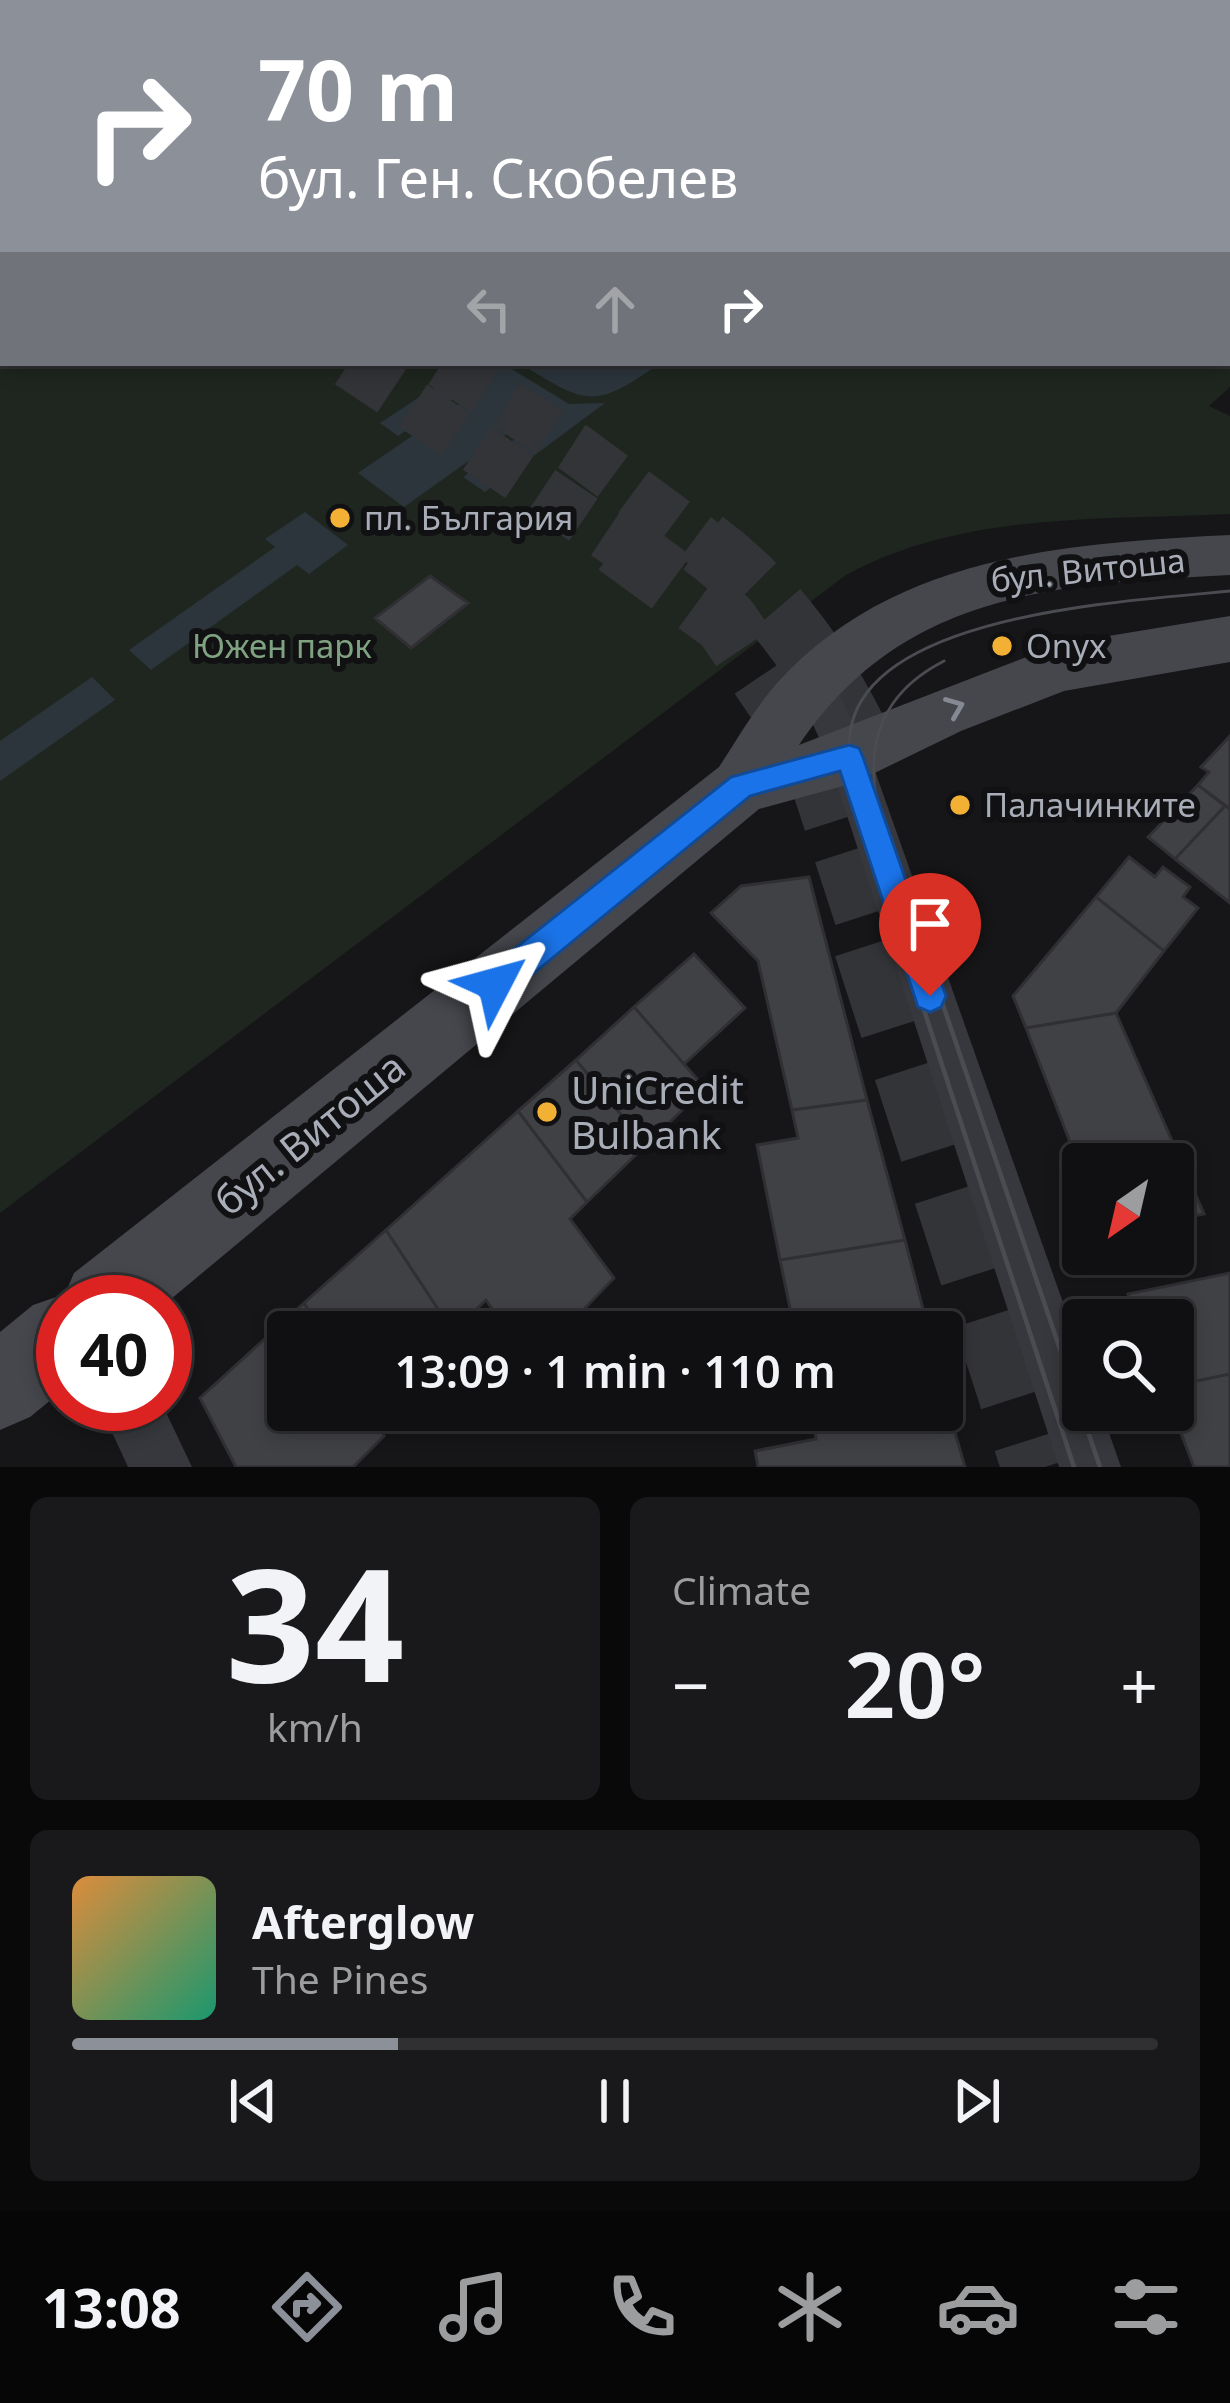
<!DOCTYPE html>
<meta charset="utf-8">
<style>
body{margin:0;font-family:"Noto Sans",sans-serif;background:#19191b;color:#f1f3f6;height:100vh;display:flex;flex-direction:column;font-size:45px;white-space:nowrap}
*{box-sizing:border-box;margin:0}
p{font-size:39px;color:#9c9d9f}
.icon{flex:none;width:66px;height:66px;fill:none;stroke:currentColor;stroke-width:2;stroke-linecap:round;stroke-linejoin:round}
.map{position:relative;height:1467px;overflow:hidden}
.drawer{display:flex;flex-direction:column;gap:30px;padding:30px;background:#09090a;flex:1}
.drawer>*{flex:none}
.banner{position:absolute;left:0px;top:0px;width:1230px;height:366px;box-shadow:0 6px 18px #0003,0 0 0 3px #303032;background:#8c9099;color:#fff;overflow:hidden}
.needle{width:78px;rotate:214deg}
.controls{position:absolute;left:1062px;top:1143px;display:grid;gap:24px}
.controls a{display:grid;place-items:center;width:132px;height:132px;border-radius:12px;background:#101012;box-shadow:0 6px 18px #0003,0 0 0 3px #303032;font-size:60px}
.speed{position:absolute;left:36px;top:1275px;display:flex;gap:24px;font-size:60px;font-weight:700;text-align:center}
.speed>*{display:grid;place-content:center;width:156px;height:156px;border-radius:50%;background:#101012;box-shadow:0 6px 18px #0003,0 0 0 3px #303032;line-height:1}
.speed .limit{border:18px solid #d22;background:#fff;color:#111}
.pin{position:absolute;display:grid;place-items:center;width:102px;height:102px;color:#fff;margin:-123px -51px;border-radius:50% 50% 50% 0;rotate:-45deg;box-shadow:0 0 12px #0007}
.pin .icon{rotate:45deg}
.me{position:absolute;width:132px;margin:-66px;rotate:51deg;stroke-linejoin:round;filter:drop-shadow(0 0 9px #0008)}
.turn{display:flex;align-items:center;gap:42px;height:252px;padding:0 60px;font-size:54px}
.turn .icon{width:156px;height:156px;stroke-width:2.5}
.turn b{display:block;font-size:84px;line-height:102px}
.lanes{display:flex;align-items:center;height:114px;padding:0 60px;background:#0003;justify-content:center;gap:60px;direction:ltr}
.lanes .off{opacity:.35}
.big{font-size:90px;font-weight:600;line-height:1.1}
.drawer .widget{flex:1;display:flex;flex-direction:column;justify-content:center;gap:18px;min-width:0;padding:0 42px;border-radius:18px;background:#19191b}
.drawer .dial{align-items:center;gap:0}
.dial b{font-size:156px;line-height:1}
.song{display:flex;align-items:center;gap:36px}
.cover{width:144px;height:144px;border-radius:18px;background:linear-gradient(135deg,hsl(30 70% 55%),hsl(160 70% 35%))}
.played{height:12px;border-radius:6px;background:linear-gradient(90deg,#8c9099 30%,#303032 30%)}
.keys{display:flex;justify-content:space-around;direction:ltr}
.heat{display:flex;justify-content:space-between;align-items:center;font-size:66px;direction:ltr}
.drawer .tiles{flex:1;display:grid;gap:30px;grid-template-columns:1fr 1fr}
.widget:last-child{grid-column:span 2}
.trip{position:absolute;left:267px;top:1311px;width:696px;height:120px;border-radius:12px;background:#101012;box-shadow:0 6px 18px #0003,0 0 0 3px #303032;font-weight:600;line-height:120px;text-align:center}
.menu{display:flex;height:192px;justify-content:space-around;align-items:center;background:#060607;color:#9c9d9f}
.menu .icon{width:84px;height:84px}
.menu .active{color:#8c9099}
.menu b{font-size:54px;color:#f1f3f6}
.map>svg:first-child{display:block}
.green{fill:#1e261f}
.water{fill:#2c353c}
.building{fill:#404145;stroke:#303034;stroke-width:3}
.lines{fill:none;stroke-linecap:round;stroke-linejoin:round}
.primary-tunnel-far2{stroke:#333438;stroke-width:51;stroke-dasharray:51 26;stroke-linecap:butt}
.primary-tunnel-far1{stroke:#333438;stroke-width:66;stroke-dasharray:66 33;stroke-linecap:butt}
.primary-tunnel{stroke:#333438;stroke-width:86;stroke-dasharray:86 44;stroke-linecap:butt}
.lane{fill:#37383d;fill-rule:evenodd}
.street{fill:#37383d;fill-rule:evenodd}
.secondary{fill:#45474d;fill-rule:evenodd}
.tram-far1{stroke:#4a4c52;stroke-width:3}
.tram{stroke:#4a4c52;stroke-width:4.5}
.oneway{stroke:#858993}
.route{fill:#1a73e8;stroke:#114b97;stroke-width:3}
.poi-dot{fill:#f2b134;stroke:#111113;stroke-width:4.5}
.labels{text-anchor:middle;stroke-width:12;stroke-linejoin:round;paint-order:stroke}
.poi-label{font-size:33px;fill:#a8adb8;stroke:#111113;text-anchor:start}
.street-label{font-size:33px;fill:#a8adb8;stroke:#111113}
.park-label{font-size:33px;fill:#7fa381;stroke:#111113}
.near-poi-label{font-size:39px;fill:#a8adb8;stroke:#111113;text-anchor:start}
.near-street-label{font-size:39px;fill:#a8adb8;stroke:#111113}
</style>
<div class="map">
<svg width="1230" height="1467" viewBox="0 0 1230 1467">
<rect width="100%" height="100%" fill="#161618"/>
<path class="green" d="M504,0H1230V387L1209,406L1230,416V514C1102,520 962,512 846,575L0,1213V215L3,363H1227V3H497Z"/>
<path class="water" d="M471,363H502L569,404L605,403L485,492L463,477L544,418L536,413L404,507L358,473L488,384L481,380L398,436L380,423Z
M520,363H660C595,410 586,405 520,363Z
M305,512L348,545L309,574L297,565L151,670L129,650L275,547L265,539Z
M92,677L115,700L0,781V741Z"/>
<path class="building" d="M430,576L468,603L411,648L375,618Z
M1230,736V809L1198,785L1209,772L1201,767Z
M1198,785L1225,806L1175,859L1148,837Z
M1225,806L1230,809V903L1175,859Z
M1129,857L1155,877L1163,867L1190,887L1183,897L1198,908L1164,951L1096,897Z
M809,877L867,1100L792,1110L758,961L711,913L741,886Z
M1096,897L1164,951L1116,1013L1026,1028L1013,996Z
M694,954L745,1008L684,1064L634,1007Z
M634,1007L705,1088L646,1145L576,1060Z
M1116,1013L1204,1214L1173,1220V1164H1083V1176L1026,1028Z
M576,1060L646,1145L587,1202L518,1111Z
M867,1100L905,1240L780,1260L757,1145L798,1138L792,1110Z
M518,1111L587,1202L570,1219L614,1278L562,1332H508L486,1300L453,1332L386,1230Z
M386,1230L453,1332H322L304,1303Z
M905,1240L929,1332H795L780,1260Z
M1230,1273V1374L1173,1386V1320H1138L1128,1294Z
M304,1303L322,1332H288V1410H368L384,1436L353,1467H236L200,1398Z
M1230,1374V1467H1194L1172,1410L1173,1386Z
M942,1388L965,1467H758L755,1451L816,1439L811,1410H942Z"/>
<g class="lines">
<path class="primary-tunnel-far2" d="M349,363L623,546
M442,363L576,449L707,546"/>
<path class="primary-tunnel-far1" d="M618,543L726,622L814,752L877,946
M703,543C768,591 817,657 853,729"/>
<path class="primary-tunnel" d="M876,943L1045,1467"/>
<path class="lane" d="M477,0L474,3H460L463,0Z"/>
<path class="street" d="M0,15H3V29H0Z
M814,667L828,672L870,757L1083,1359V1410H1101L1121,1467H1059L828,757L794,684L800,672Z
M99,1404H162L192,1467H128Z"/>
<path class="secondary" d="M0,113L3,114V136L0,135Z
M1230,535V575C1062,584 904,589 799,745L1060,644L1230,616V662L1064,691L961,731L854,783L759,809L165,1304L63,1302V1390L30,1417L0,1430V1332L33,1305L65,1294L74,1273L719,767C738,738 755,708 777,683C895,554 1068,543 1230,535Z"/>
<path class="tram-far1" d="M903,946C881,881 842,804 850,734C864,612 1135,601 1230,591
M923,946C890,848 821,724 944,661"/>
<path class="tram" d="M902,943L1074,1467
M922,943L1100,1467"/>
</g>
<defs><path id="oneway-chevron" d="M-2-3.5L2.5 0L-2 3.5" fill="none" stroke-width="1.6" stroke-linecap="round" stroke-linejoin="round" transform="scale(3)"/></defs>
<use class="oneway" href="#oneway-chevron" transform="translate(955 707) rotate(-22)"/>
<path class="route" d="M849,745L859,748L863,757L946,996L941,1007L930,1012L918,1007L840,771L750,796L506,996L495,1000L484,996L479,984L484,973L731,777Z"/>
<g class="poi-dot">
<circle cx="340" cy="518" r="12"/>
<circle cx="1002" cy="646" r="12"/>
<circle cx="960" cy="805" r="12"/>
<circle cx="547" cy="1112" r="12"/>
</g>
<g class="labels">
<g class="poi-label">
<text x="364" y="530">пл. България</text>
<text x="1026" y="658">Onyx</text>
<text x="984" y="817">Палачинките</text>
</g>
<g class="street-label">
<text transform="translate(1088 570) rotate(-6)" y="12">бул. Витоша</text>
</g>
<g class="park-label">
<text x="282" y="658">Южен парк</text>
</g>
<g class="near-poi-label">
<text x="571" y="1104">UniCredit<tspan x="571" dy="45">Bulbank</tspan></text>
</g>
<g class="near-street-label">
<text transform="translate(310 1134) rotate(-39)" y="14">бул. Витоша</text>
</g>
</g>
</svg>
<div class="controls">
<a><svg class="needle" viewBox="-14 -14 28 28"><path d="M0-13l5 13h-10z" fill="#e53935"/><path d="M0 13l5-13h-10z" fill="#9c9d9f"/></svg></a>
<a><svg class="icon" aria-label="search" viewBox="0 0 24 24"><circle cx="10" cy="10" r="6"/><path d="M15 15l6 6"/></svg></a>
</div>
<div class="speed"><div class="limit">40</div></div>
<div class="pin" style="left:930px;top:996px;background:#d93025"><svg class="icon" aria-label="arrive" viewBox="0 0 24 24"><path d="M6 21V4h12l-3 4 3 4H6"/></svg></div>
<svg class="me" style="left:495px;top:984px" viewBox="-20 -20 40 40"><path d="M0-17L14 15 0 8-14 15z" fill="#1a73e8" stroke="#fff" stroke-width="4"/></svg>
<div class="trip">13:09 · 1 min · 110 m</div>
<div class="banner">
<div class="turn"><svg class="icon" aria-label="right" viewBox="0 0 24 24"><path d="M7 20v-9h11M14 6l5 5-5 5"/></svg><div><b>70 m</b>бул. Ген. Скобелев</div></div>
<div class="lanes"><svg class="icon off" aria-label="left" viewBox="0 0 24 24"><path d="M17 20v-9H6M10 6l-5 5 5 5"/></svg><svg class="icon off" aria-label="ahead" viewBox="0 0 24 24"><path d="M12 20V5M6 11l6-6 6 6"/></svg><svg class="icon" aria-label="right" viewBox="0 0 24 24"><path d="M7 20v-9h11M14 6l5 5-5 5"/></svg></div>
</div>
</div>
<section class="drawer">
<div class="tiles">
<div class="widget dial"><b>34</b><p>km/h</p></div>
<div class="widget"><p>Climate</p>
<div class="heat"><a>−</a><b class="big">20°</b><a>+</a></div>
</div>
<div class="widget">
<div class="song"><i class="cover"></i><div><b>Afterglow</b><p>The Pines</p></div></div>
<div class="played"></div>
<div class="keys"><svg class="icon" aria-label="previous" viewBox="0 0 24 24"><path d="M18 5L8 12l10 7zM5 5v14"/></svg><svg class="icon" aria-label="pause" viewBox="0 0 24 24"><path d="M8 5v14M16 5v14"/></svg><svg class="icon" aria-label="next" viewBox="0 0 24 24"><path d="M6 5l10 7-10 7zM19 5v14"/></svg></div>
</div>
</div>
</section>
<nav class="menu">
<b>13:08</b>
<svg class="icon active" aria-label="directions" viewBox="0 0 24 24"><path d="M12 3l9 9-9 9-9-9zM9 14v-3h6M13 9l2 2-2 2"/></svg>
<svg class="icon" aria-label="music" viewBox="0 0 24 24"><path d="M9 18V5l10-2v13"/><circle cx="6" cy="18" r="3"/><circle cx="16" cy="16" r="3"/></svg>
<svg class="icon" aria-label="phone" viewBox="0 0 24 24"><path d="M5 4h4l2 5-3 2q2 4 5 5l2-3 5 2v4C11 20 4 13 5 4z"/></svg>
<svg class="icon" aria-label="climate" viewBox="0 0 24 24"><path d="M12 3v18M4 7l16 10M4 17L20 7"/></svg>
<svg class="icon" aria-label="car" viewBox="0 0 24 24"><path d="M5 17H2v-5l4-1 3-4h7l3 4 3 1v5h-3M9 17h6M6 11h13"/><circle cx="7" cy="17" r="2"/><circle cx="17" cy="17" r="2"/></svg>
<svg class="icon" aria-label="filters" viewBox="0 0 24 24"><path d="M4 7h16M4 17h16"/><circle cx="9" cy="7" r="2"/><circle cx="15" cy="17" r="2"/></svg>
</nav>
